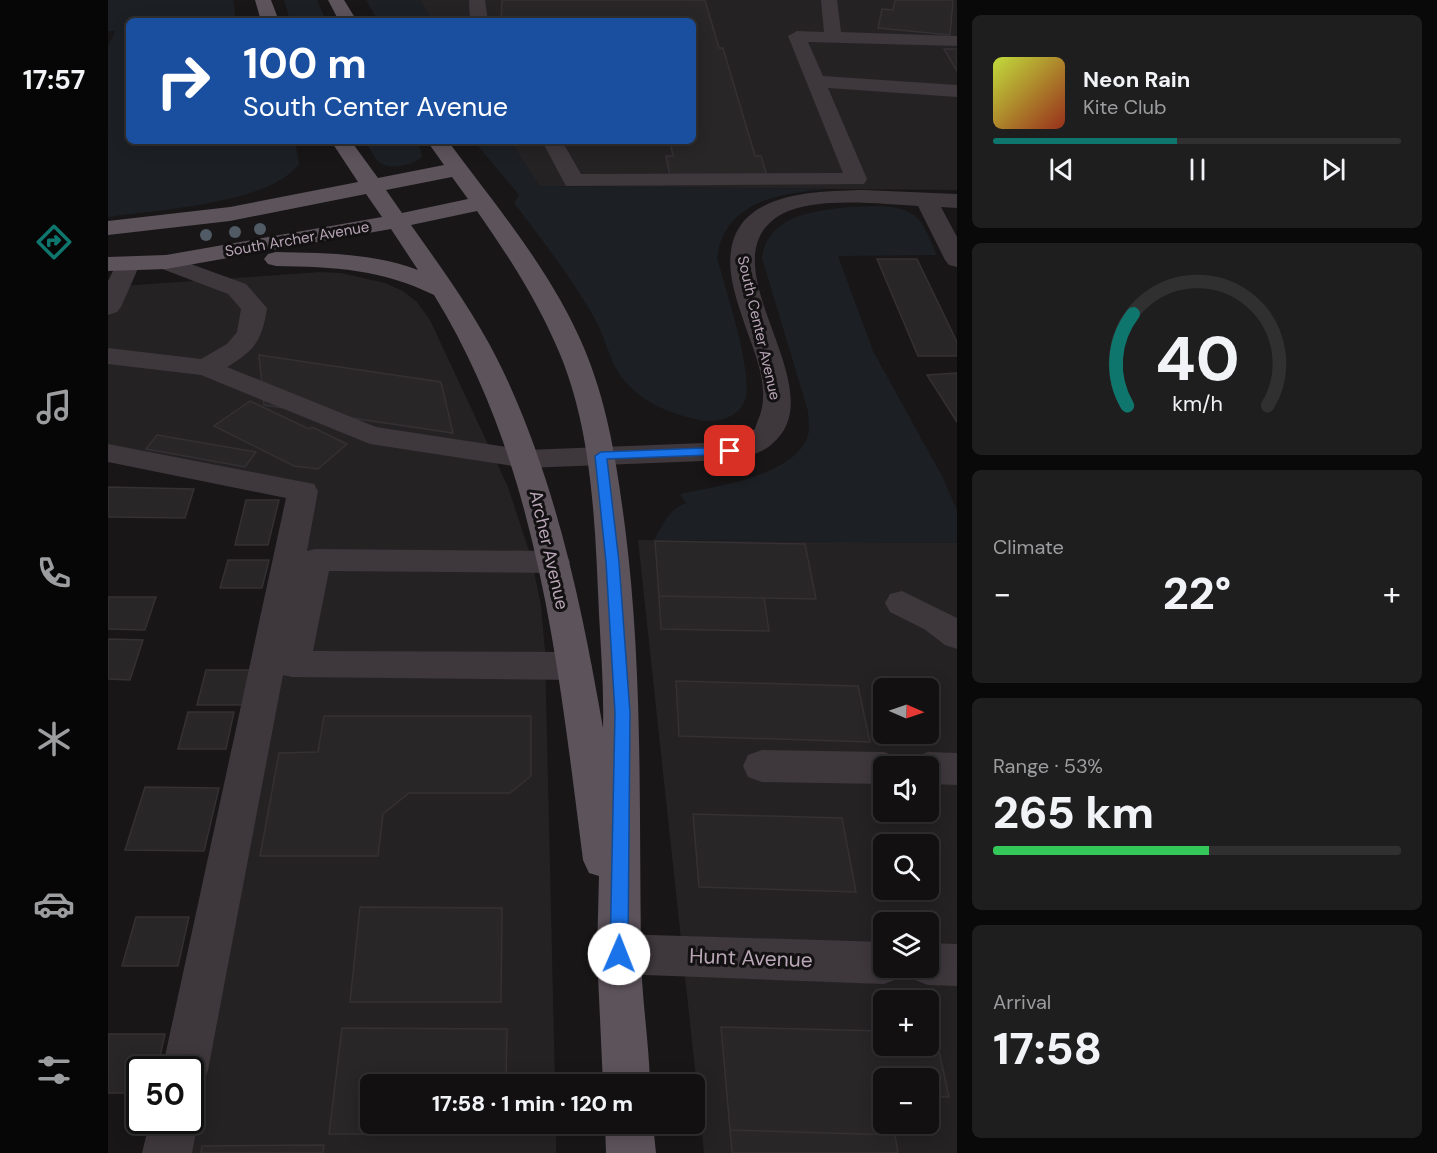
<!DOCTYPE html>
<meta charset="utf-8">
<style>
body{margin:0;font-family:"DM Sans",sans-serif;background:#1f1e1f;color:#f1f3f6;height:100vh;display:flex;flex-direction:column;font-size:22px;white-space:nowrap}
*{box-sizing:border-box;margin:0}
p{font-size:20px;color:#9c9d9f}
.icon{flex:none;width:33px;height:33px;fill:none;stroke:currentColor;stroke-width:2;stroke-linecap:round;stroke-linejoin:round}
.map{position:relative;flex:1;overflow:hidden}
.sheet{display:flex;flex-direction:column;gap:15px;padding:15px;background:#0a0909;width:480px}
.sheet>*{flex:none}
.banner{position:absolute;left:18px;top:18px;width:570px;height:126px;border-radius:9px;box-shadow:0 3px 15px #0003,0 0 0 2px #313031;background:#1a4fa0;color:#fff;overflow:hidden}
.needle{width:39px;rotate:92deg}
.controls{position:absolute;left:765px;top:678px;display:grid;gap:12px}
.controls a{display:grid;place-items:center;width:66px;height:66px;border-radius:9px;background:#121011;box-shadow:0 3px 15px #0003,0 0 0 2px #313031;font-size:30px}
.speed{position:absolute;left:18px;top:1056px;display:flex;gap:12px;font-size:30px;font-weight:700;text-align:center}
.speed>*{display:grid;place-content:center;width:78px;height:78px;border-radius:50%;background:#121011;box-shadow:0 3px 15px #0003,0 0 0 2px #313031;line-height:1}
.speed .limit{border:3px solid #111;border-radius:9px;background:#fff;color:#111}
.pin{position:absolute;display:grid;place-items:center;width:51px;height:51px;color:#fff;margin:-26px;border-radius:12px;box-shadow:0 3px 9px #0006}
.me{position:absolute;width:66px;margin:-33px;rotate:1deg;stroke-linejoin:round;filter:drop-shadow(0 0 4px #0008)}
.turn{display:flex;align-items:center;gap:21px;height:126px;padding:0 18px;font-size:27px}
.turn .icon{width:78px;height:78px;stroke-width:2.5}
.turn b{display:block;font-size:42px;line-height:51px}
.big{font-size:45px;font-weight:800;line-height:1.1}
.sheet .widget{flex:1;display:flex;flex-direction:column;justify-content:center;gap:9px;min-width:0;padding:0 21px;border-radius:9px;background:#1f1e1f}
.sheet .dial{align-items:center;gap:0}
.dial svg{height:156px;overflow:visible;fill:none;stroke:#313031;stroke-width:7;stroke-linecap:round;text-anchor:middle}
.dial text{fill:#f1f3f6;stroke:none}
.song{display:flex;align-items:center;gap:18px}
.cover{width:72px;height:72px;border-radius:9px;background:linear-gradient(135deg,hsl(70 70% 55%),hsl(10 70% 35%))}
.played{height:6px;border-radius:3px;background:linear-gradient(90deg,#0f766e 45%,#313031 45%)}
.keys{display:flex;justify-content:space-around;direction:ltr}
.heat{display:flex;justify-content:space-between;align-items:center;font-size:33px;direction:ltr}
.charge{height:9px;border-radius:4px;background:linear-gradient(90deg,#34c759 53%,#313031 0)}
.trip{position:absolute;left:252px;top:1074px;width:345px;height:60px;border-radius:9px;background:#121011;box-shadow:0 3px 15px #0003,0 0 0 2px #313031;font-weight:800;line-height:60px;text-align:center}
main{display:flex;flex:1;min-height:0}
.tabs{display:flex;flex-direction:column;width:108px;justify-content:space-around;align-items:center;background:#070607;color:#9c9d9f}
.tabs .icon{width:42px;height:42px}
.tabs .current{color:#0f766e}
.tabs b{font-size:27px;color:#f1f3f6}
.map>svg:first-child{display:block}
.built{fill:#252224;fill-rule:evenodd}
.green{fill:#1c2024}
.building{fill:#292628;stroke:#343033;stroke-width:1.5}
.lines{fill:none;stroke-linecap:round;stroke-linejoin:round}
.minor{fill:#3e373c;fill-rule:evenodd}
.major{fill:#5d535b;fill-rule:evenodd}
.tree{fill:#505b65}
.route{fill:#1a73e8;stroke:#114b97;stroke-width:1.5}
.labels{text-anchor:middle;stroke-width:6;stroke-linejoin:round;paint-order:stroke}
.far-street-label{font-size:15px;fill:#b9a7b8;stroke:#131112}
.street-label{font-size:18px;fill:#b9a7b8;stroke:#131112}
.near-street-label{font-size:21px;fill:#b9a7b8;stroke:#131112}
</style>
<main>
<nav class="tabs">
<b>17:57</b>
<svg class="icon current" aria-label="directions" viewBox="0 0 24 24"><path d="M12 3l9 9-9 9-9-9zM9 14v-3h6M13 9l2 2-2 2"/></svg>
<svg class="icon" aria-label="music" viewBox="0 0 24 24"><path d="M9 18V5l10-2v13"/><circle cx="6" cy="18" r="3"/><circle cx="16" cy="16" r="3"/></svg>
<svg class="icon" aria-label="phone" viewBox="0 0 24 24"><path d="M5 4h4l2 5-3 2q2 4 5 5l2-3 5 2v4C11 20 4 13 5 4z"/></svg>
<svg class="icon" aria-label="climate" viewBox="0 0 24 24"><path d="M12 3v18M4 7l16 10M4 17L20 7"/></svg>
<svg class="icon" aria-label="car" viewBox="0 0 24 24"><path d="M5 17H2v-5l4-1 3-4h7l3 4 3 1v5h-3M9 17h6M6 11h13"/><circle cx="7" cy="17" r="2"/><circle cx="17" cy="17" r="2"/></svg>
<svg class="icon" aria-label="filters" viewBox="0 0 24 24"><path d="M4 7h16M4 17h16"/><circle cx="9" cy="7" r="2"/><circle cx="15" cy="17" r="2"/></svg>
</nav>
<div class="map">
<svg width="849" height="1153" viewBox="0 0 849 1153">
<rect width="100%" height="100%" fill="#181617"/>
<path class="built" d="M312,0H849V190L431,186L402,141H585V21H324Z
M213,272L233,273L277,283L295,291L309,302L322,320L400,487L423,557L433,605L437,651L447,1084H262V1124H448V1153H65L82,1120V1070L199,489L0,451V287Z
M530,540L849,543V1153H596ZM776,688H820V734H776ZM776,766H820V812H776ZM776,844H820V890H776ZM776,922H820V968H776ZM776,1000H820V1046H776ZM776,1078H820V1124H776Z"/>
<path class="green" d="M0,0H125L128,21H21V141H187L191,164C162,204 48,210 0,217V46L7,31H0Z
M176,0H209L218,21H182Z
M258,0H312L324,21H270Z
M257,141H307L313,150L314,157C304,165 283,171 271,162C266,157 261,147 257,141Z
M366,141H402L432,186L718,189C670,194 617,201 609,258C617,287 646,375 637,400C631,418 607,424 591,420C563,414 535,403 516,380C502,364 498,338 487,319C464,278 434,240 406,203L411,195Z
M741,207C763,207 796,202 811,220C819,229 823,244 829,255L730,256L765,351L835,478L849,511V543L546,540C555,525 561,509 578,503L572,494C608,486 688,476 700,435C702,428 700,418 700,411L654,258C660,215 706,211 741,207Z"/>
<path class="building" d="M394,0H597L611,48H615L647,156H653L659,176H562L558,156H565L562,141H585V21H393Z
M787,0H845L842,35L770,28L774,9L785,10Z
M836,49H849V71Z
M769,259H809L849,342V356H810Z
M151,355L333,382L345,433L156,405Z
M849,373V422L819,375Z
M142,401L201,429L204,427L239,444L210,469L186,466L106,426Z
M49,435L148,452L137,467L38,449Z
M0,487L86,489L77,518L0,517Z
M138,500H171L160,545H127Z
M547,541L697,544L708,599L551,596Z
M120,560H161L154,588H112Z
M551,596L656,598L661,631L553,629Z
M0,597H48L37,630L0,629Z
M0,639L35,640L22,680L0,679Z
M98,670H143L135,705H89Z
M568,681L750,686L762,742L571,736Z
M80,712H126L118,749H70Z
M216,716H423V776L402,793H301L275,814L270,856H152L171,753L210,752Z
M37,787L111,788L96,851L17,850Z
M585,814L734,818L748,892L591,887Z
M252,907L394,908L393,1002H242Z
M28,917H81L70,966H14Z
M613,1027L776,1031V1046H820V1032H827L841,1097H820V1078H776V1124H785L787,1135L622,1130Z
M234,1028L399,1029L398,1084H262V1124H397V1135L221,1134Z
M0,1034H57L49,1070H32V1093H0Z
M622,1130L787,1135L790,1153H624Z
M216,1145L215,1153H93L94,1146Z"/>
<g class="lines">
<path class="minor" d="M361,0H377L380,21H362Z
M713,0H729L733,32L849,36V46L700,42L715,76L849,85V97L720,88L759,179L756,184L458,186L434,141H454L473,174L735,173L680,36L689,31L716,32Z
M756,190L849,194V208L833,207L849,237V267L841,265L837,260L810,206C774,204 707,196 674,214C591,261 731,389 664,444C653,454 636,457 622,460L418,468L262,444L93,375L0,364V348L93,359L119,344L129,332L133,309L120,294L49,267L46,262L49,257L58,255L138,284L159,308C154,341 147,350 119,367L268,427L418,450L622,442L647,429C649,422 653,414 654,407C659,383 647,353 639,331C631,307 619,277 623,251C631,191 710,191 756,190Z
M20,257L29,259L32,264L13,307L9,312L0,315V281L11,259Z
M0,444L206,484L210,491L199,551L207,549L446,551L458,554L462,562L458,570L446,573L221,571L205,651L466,652L479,656L484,666L479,676L466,680L184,677L175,675L100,1070L94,1087L82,1091V1070H54L178,498L0,462Z
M794,591L849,618V649L837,645L816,629L782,612L777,603L782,594Z
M654,750L776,752L790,757L794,766H776V784L654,782L640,777L635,766L640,755Z
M820,752L849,753V785L820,784V766H802L806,757Z
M511,934L776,942V968H796L792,978L776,984L511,974L496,968L489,954L496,940Z
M820,943L849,944V986L820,985L804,979L800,968H820Z
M82,1103L90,1120L84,1153H34L42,1120H82Z"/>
<path class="major" d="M147,0H163L171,21H153Z
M220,0H236L249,21H231Z
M223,141H243L270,178L336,165L319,141H340C388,206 443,270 476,348C500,405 509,465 517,527C535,668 531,808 533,950C533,995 541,1040 542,1084H495L489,954L491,876L481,873L475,860C450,666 431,465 326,295C273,269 227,267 168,266L160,264L156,259L160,254L168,252C216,253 265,253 310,270L283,229L58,269L0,271V257L58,255L274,217L258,194L122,221L0,235V221L122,207L250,182ZM344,177L360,199L294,213L278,190ZM369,211C399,254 427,297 448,345C485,427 487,525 491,614C493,652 496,690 495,728C474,607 449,487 397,375C372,321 337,273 303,225Z
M497,1124H545L548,1153H498Z"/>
</g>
<g class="tree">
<circle cx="152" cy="229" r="6"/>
<circle cx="127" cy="232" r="6"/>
<circle cx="98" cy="235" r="6"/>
</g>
<path class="route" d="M622,447L628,451L626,454L499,459L511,562L522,713L520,954L517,960L511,962L504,960L502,954L507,713L498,562L487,456L493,452Z"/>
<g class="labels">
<g class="far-street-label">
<text transform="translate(189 239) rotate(-10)" y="5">South Archer Avenue</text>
<text transform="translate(651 328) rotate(77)" y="5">South Center Avenue</text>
</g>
<g class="street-label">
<text transform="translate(441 550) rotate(77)" y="6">Archer Avenue</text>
</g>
<g class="near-street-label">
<text transform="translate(643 958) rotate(2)" y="7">Hunt Avenue</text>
</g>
</g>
</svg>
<div class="controls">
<a><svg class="needle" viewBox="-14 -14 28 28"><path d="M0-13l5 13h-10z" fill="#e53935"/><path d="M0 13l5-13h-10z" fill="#9c9d9f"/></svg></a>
<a><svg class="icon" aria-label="sound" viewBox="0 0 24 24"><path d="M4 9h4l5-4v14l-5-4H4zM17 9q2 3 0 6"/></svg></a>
<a><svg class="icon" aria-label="search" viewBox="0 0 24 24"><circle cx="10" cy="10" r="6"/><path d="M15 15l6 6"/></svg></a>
<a><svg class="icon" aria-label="layers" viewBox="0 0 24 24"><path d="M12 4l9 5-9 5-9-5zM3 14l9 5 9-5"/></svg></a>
<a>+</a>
<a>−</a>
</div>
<div class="speed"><div class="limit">50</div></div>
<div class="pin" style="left:622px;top:451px;background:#d93025"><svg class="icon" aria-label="arrive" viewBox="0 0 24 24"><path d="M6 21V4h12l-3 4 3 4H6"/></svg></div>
<svg class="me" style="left:511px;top:954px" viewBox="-20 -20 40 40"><circle r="19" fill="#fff"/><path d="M0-13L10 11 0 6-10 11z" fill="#1a73e8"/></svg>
<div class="trip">17:58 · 1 min · 120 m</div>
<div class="banner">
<div class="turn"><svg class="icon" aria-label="right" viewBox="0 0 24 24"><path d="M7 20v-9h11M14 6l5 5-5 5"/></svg><div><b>100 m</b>South Center Avenue</div></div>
</div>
</div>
<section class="sheet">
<div class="widget">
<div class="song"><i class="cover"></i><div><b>Neon Rain</b><p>Kite Club</p></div></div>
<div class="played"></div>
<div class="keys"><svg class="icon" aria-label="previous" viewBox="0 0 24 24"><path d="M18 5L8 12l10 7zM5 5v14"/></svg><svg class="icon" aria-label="pause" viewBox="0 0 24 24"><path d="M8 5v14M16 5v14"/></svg><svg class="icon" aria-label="next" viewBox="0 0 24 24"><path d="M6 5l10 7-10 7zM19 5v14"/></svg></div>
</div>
<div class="widget dial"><svg viewBox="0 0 100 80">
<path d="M14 69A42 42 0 1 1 86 69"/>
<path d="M14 69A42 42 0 0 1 17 22" stroke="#0f766e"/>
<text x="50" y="56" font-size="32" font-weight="700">40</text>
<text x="50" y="72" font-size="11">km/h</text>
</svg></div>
<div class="widget"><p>Climate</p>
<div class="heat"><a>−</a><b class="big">22°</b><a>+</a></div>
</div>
<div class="widget"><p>Range · 53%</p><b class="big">265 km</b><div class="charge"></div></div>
<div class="widget"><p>Arrival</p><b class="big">17:58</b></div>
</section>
</main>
